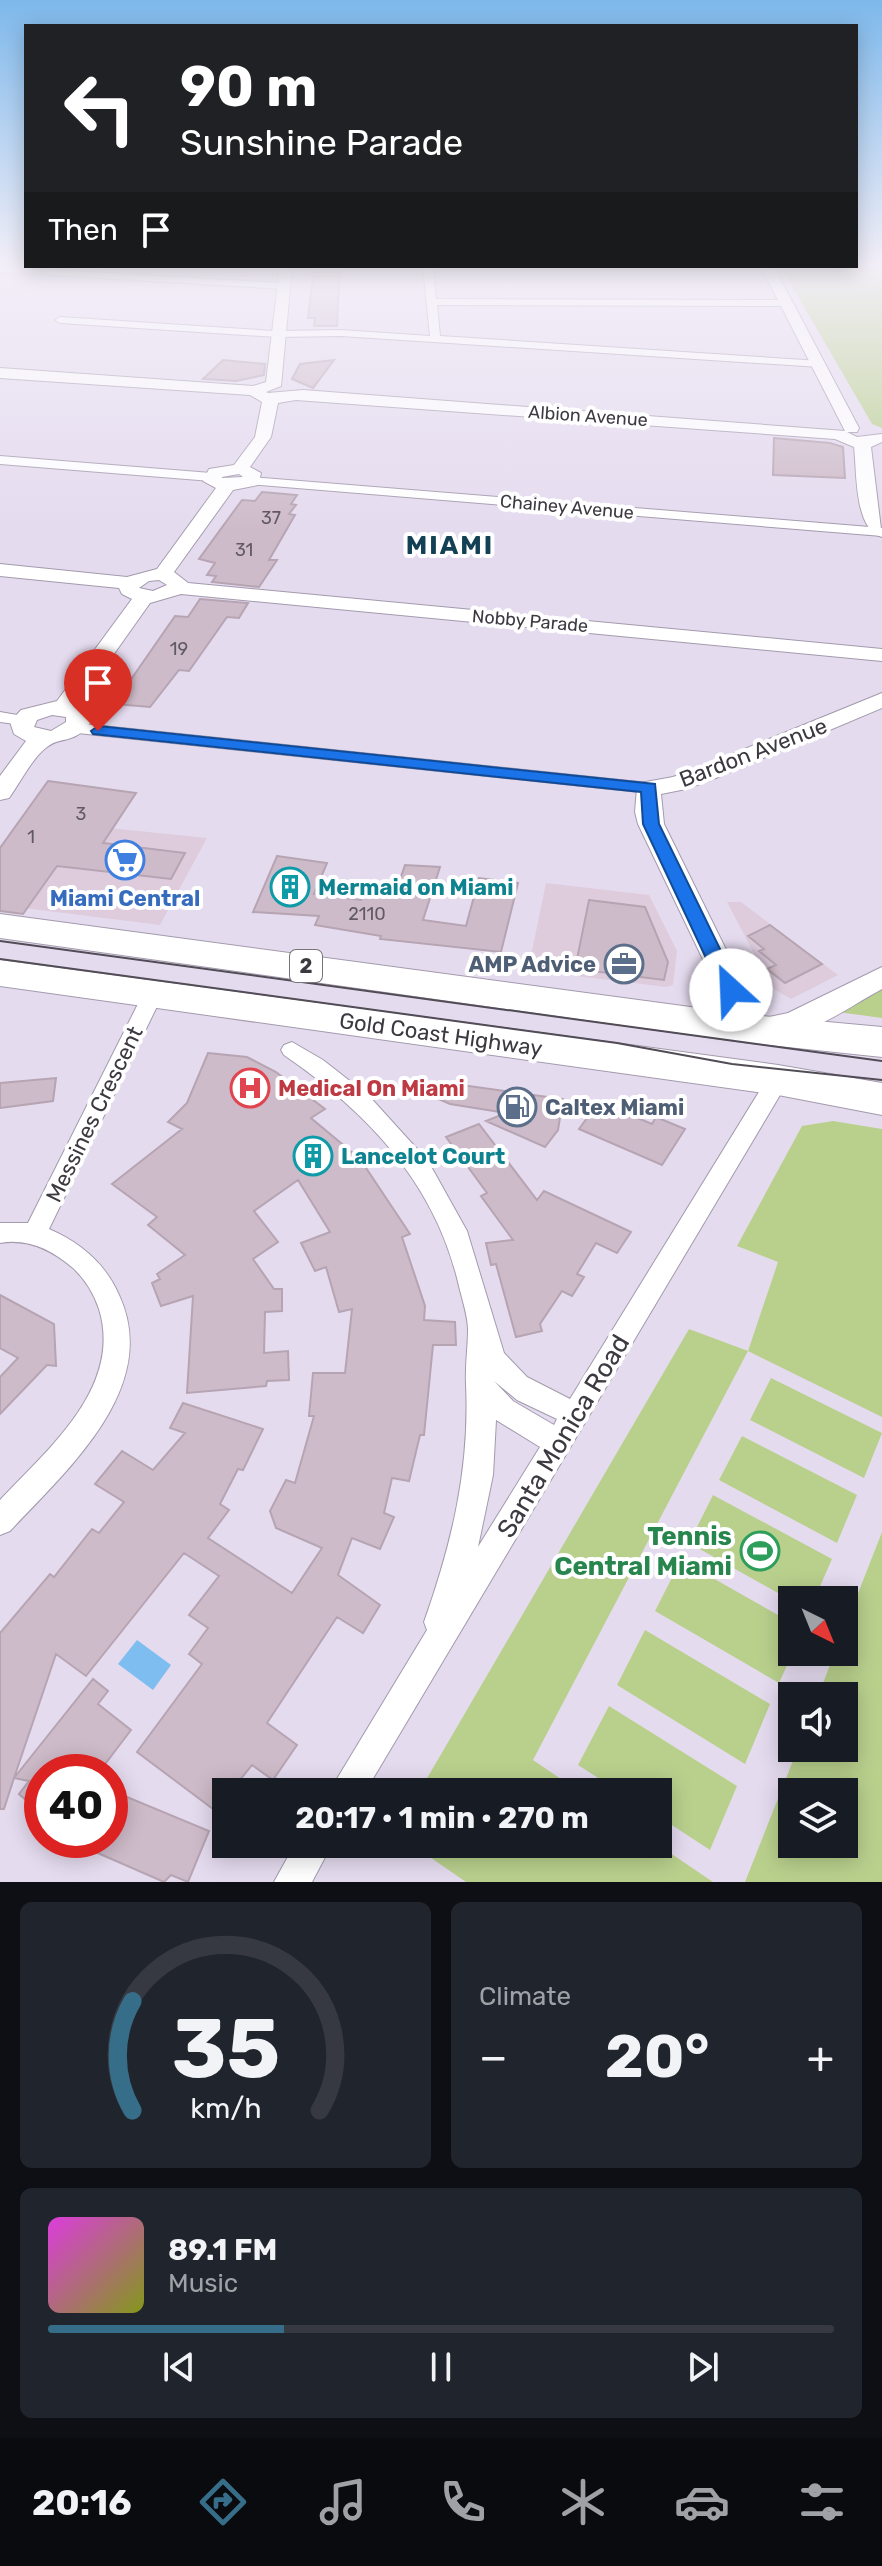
<!DOCTYPE html>
<meta charset="utf-8">
<style>
body{margin:0;font-family:Rubik,sans-serif;background:#20242c;color:#f1f3f6;height:100vh;display:flex;flex-direction:column;font-size:30px;white-space:nowrap}
*{box-sizing:border-box;margin:0}
p{font-size:26px;color:#9ea1a6}
.icon{flex:none;width:44px;height:44px;fill:none;stroke:currentColor;stroke-width:2;stroke-linecap:round;stroke-linejoin:round}
.map{position:relative;height:1882px;overflow:hidden}
.drawer{display:flex;flex-direction:column;gap:20px;padding:20px;background:#0d0f14;flex:1}
.drawer>*{flex:none}
.hud{position:absolute;left:24px;top:24px;width:834px;height:244px;border-radius:0px;box-shadow:0 4px 20px #0003;background:#202124;color:#fff;overflow:hidden}
.needle{width:52px;rotate:137deg}
.controls{position:absolute;left:778px;top:1586px;display:grid;gap:16px}
.controls a{display:grid;place-items:center;width:80px;height:80px;border-radius:0px;background:#171b24;box-shadow:0 4px 20px #0003;font-size:40px}
.speed{position:absolute;left:24px;top:1754px;display:flex;gap:16px;font-size:40px;font-weight:700;text-align:center}
.speed>*{display:grid;place-content:center;width:104px;height:104px;border-radius:50%;background:#171b24;box-shadow:0 4px 20px #0003;line-height:1}
.speed .limit{border:12px solid #d22;background:#fff;color:#111}
.pin{position:absolute;display:grid;place-items:center;width:68px;height:68px;color:#fff;margin:-82px -34px;border-radius:50% 50% 50% 0;rotate:-45deg;box-shadow:0 0 8px #0007}
.pin .icon{rotate:45deg}
.me{position:absolute;width:88px;margin:-44px;rotate:335deg;stroke-linejoin:round;filter:drop-shadow(0 0 6px #0008)}
.turn{display:flex;align-items:center;gap:28px;height:168px;padding:0 24px;font-size:36px}
.turn .icon{width:104px;height:104px;stroke-width:2.5}
.turn b{display:block;font-size:56px;line-height:68px}
.then{display:flex;align-items:center;height:76px;padding:0 24px;background:#0003;gap:16px;font-size:30px}
.big{font-size:60px;font-weight:700;line-height:1.1}
.drawer .tile{flex:1;display:flex;flex-direction:column;justify-content:center;gap:12px;min-width:0;padding:0 28px;border-radius:12px;background:#20242c}
.drawer .dial{align-items:center;gap:0}
.dial svg{height:208px;overflow:visible;fill:none;stroke:#363941;stroke-width:7;stroke-linecap:round;text-anchor:middle}
.dial text{fill:#f1f3f6;stroke:none}
.song{display:flex;align-items:center;gap:24px}
.cover{width:96px;height:96px;border-radius:12px;background:linear-gradient(135deg,hsl(300 70% 55%),hsl(70 70% 35%))}
.played{height:8px;border-radius:4px;background:linear-gradient(90deg,#366d88 30%,#363941 30%)}
.keys{display:flex;justify-content:space-around;direction:ltr}
.heat{display:flex;justify-content:space-between;align-items:center;font-size:44px;direction:ltr}
.drawer .tiles{flex:1;display:grid;gap:20px;grid-template-columns:1fr 1fr}
.tile:last-child{grid-column:span 2}
.trip{position:absolute;left:212px;top:1778px;width:460px;height:80px;border-radius:0px;background:#171b24;box-shadow:0 4px 20px #0003;font-weight:700;line-height:80px;text-align:center}
.tab-bar{display:flex;height:128px;justify-content:space-around;align-items:center;background:#090b0e;color:#9ea1a6}
.tab-bar .icon{width:56px;height:56px}
.tab-bar .active{color:#366d88}
.tab-bar b{font-size:36px;color:#f1f3f6}
.map>svg:first-child{display:block}
.commercial{fill:#deccdd}
.green{fill:#b9d08d;fill-rule:evenodd}
.water{fill:#7ebdef}
.building{fill:#cebbc9;stroke:#b6a4b2;stroke-width:2}
.lines{fill:none;stroke-linecap:round;stroke-linejoin:round}
.street-casing{stroke:#a39aad;stroke-width:2}
.secondary-casing{stroke:#a39aad;stroke-width:2}
.highway-casing{stroke:#a39aad;stroke-width:2}
.street{fill:#fff;fill-rule:evenodd}
.secondary{fill:#fff;fill-rule:evenodd}
.highway{fill:#fff;fill-rule:evenodd}
.tram{stroke:#514c56;stroke-width:2}
.route{fill:#1a73e8;stroke:#114b97;stroke-width:2}
.labels{text-anchor:middle;stroke-width:8;stroke-linejoin:round;paint-order:stroke}
.far-street-label{font-size:18px;fill:#3d3941;stroke:#fff}
.number-label{font-size:18px;fill:#615a63}
.shield{fill:#fff;stroke:#77747a;stroke-width:2}
.shield-label{font-size:20px;font-weight:bold;fill:#3d3941}
.street-label{font-size:22px;fill:#3d3941;stroke:#fff}
.culture-label{font-size:22px;font-weight:bold;fill:#0d838f;stroke:#fff;text-anchor:start}
.shop-label{font-size:22px;font-weight:bold;fill:#366cbe;stroke:#fff}
.service-label{font-size:22px;font-weight:bold;fill:#4e5e75;stroke:#fff;text-anchor:end}
.health-label{font-size:22px;font-weight:bold;fill:#be3a42;stroke:#fff;text-anchor:start}
.far-district-label{font-size:26px;font-weight:bold;letter-spacing:2px;fill:#124054;stroke:#fff}
.near-street-label{font-size:26px;fill:#3d3941;stroke:#fff}
.near-leisure-label{font-size:26px;font-weight:bold;fill:#27864d;stroke:#fff;text-anchor:end}
</style>
<div class="map">
<svg width="882" height="1882" viewBox="0 0 882 1882">
<rect width="100%" height="100%" fill="#e5dbef"/>
<path class="commercial" d="M80,825L207,838L160,925L0,905Z
M546,883L649,895L677,951L673,985L666,987L528,970Z
M727,902H741L838,975L791,999L772,988Z"/>
<path class="green" d="M781,267H882V428L872,424Z
M882,985V1018L838,1012Z
M833,1121L882,1129V1417L748,1351L533,1760L580,1792H419L689,1329L748,1351L778,1262L737,1246L802,1126Z
M771,1378L882,1433L864,1478L750,1420Z
M742,1436L857,1495L837,1543L719,1480Z
M713,1495L832,1559L814,1600L792,1601L689,1543Z
M882,1532V1882H745L798,1748H844V1696H818L835,1652H844V1629ZM792,1792H844V1844H792Z
M681,1560L792,1623L793,1652L779,1683L655,1611Z
M645,1630L770,1704L745,1764L617,1685Z
M609,1706L737,1786L710,1850L658,1816V1792H620L578,1765Z
M411,1844H657L713,1882H466Z"/>
<path class="water" d="M137,1640L171,1665L153,1690L118,1664Z"/>
<path class="building" d="M314,267H340L337,326H314L315,318H308Z
M223,360L265,364L264,375L236,381L203,379Z
M334,360L313,388L292,379L300,364Z
M774,438L830,443L843,447L845,478L773,475Z
M262,492L297,495L291,504L296,505L289,514L295,515L269,560H277L259,587L212,582L216,576L207,575L215,563L199,559L242,500L255,501Z
M200,599L248,603L239,618L227,617L189,671L179,670L150,707L114,704L175,616L188,617Z
M48,781L136,793L103,843L185,853L171,879L57,866L23,914L0,911V848Z
M277,856L327,863L314,894L361,900L364,893L394,897L405,865L440,867L423,920L466,926L479,878L518,883L501,952L380,939L381,936L315,925L319,916L253,912Z
M589,900L645,907L668,962L664,980L575,969Z
M770,925L822,964L785,983L767,969L776,965L759,951L764,949L748,936Z
M208,1053L247,1057L276,1072L325,1109L311,1118L360,1159L410,1234L402,1237L425,1306L424,1320L455,1322L456,1345H433L424,1435H420L409,1481L392,1478L384,1513L394,1517L380,1549L352,1538L338,1575L380,1605L363,1633L337,1617L267,1723L297,1745L273,1780L252,1765L230,1792H226V1798L217,1812L137,1752L202,1664L189,1654L208,1628L189,1615L219,1576L184,1553L86,1676L56,1654L14,1778L93,1679L108,1691L98,1704L131,1730L99,1772H42V1814L19,1794L29,1781L14,1778L4,1809H0V1633L50,1574L54,1577L92,1529L99,1533L124,1502L95,1484L122,1451L153,1470L185,1433L170,1428L183,1403L263,1429L243,1470L238,1469L220,1504L229,1510L208,1538L292,1593L322,1548L276,1528L270,1511L286,1480L295,1483L314,1416H309L313,1373H345L352,1309L339,1312L326,1267L315,1271L301,1243L330,1232L298,1180L254,1211L278,1242L253,1259L274,1289H282V1311L265,1312L264,1353L288,1351L289,1380L267,1381L266,1386L187,1393L193,1296L161,1306L152,1283L160,1279L157,1274L185,1255L148,1225L157,1217L112,1184L182,1129L168,1122L187,1103Z
M56,1078L53,1101L0,1108V1083Z
M440,1082L563,1099L558,1130L545,1147L486,1121L506,1113L450,1104L436,1098Z
M595,1107L619,1117L623,1112L652,1124L656,1117L685,1129L662,1165L579,1129Z
M479,1124L537,1200L544,1191L631,1232L617,1253L596,1243L577,1274L584,1277L572,1296L562,1291L540,1324L542,1331L516,1337L496,1264L491,1265L486,1243L513,1240L481,1196L487,1193L446,1137Z
M0,1295L54,1324L56,1366L47,1365L0,1414V1377L18,1358L0,1348Z
M110,1790L209,1831L188,1882L171,1875L164,1882L68,1840H110Z"/>
<g class="lines">
<defs>
<path id="street" d="M0,267L284,283L289,286L284,289L0,272Z
M423,267H433L436,299L785,300L790,303L785,306L437,305L440,336L820,361L825,364L820,367L341,336L277,337L60,323L55,320L60,317L274,331L341,330L430,336Z
M0,456L211,473L217,477L211,481L0,464Z
M252,477L882,528V536L248,484V478Z
M0,712L29,717L31,720L23,725L0,722Z
M74,723L649,783L658,788L649,793L68,732L66,728L68,724Z
M153,987L160,989L163,994L49,1229C81,1243 105,1263 119,1295C162,1387 67,1470 10,1531L0,1535V1500C48,1449 123,1387 99,1309C94,1294 85,1279 73,1268C52,1250 28,1238 0,1243V1223H28L143,994L146,989Z
M292,1042L323,1060L369,1096L428,1161L467,1231L504,1353L527,1377L570,1399L770,1074H786L789,1080L365,1792H329L427,1630L424,1622C452,1543 470,1468 466,1384C465,1366 468,1347 468,1330C468,1315 461,1296 458,1282C434,1182 367,1112 284,1055L281,1050L284,1045ZM494,1381L517,1400L557,1419L554,1425L513,1401ZM496,1420L540,1447L478,1547L493,1475Z
M295,1844H332L312,1882H274Z"/>
<path id="secondary" d="M280,267H292L281,386L266,392L268,393L303,390L845,431L761,267H774L859,428L857,432H847L857,437L882,434V442L871,447L882,537C854,530 857,471 854,447L835,439L296,400L278,403L271,437L250,467L261,473L258,485L233,490L174,572L188,583L882,649V661L181,594L150,603L77,706L88,714L90,723C74,745 60,736 47,747C32,758 20,783 9,798L0,800V776L26,741L14,734L10,722L21,710L57,701L132,599L122,594L119,588L0,576V564L127,577L157,569L216,488L203,481L209,469L234,465L255,437L262,402L250,395L0,378V368L253,386L266,382ZM239,474L243,477L222,478V477ZM159,580L167,585L153,591L139,588L149,581ZM52,715L66,717V722L51,731L34,727L37,720Z
M882,693V708L716,778L686,789L661,794L664,824L746,990L741,997L731,1000L721,997L638,824L635,812L637,788L640,783L673,777L698,768Z
M882,967V989C846,1008 798,1047 755,1034L751,1027L755,1020L788,1013Z"/>
<path id="highway" d="M0,914L750,1015L882,1027V1057L750,1043L0,938Z
M0,960L778,1065L882,1083V1115L778,1095L0,986Z"/>
</defs>
<use href="#street" class="street-casing"/>
<use href="#secondary" class="secondary-casing"/>
<use href="#highway" class="highway-casing"/>
<use href="#street" class="street"/>
<use href="#secondary" class="secondary"/>
<use href="#highway" class="highway"/>
<path class="tram" d="M0,941L882,1061
M0,959L617,1043L732,1064L882,1080"/>
</g>
<linearGradient id="sky" x2="0" y2="1"><stop stop-color="#7db8eb"/><stop offset="0.5" stop-color="#f3eff8"/><stop offset="1" stop-color="#f3eff8" stop-opacity="0"/></linearGradient>
<rect width="882" height="531" fill="url(#sky)"/>
<path class="route" d="M98,726L655,784L659,824L740,990L731,996L721,990L643,824L641,792L93,734L91,731Z"/>
<defs>
<symbol id="supermarket-ring" viewBox="-11 -11 22 22"><circle r="9.5" fill="#fff" stroke="#3f7fe0" stroke-width="1.5"/><path d="M-6-5.5h2.5l.6 2H6L4.5 2H-2.5L-4.4-4H-6ZM-1.5 3.2a1.3 1.3 0 1 0 .1 0ZM3 3.2a1.3 1.3 0 1 0 .1 0Z" fill="#3f7fe0"/></symbol>
<symbol id="building-ring" viewBox="-11 -11 22 22"><circle r="9.5" fill="#fff" stroke="#0f9aa8" stroke-width="1.5"/><path d="M-4-6H4V6H1V3H-1V6H-4ZM-2.5-4.3h1.7v1.8h-1.7ZM.8-4.3h1.7v1.8H.8ZM-2.5-1h1.7V.8h-1.7ZM.8-1h1.7V.8H.8Z" fill="#0f9aa8"/></symbol>
<symbol id="office-ring" viewBox="-11 -11 22 22"><circle r="9.5" fill="#fff" stroke="#5c6f8a" stroke-width="1.5"/><path d="M-6-3h4V-5.5h4V-3h4V5H-6ZM-1-4.5V-3h2v-1.5ZM-6 0V1H6V0Z" fill="#5c6f8a"/></symbol>
<symbol id="hospital-ring" viewBox="-11 -11 22 22"><circle r="9.5" fill="#fff" stroke="#e0444e" stroke-width="1.5"/><path d="M-5-5h3v3.5h4V-5h3V5h-3V1.5h-4V5h-3Z" fill="#e0444e"/></symbol>
<symbol id="fuel-ring" viewBox="-11 -11 22 22"><circle r="9.5" fill="#fff" stroke="#5c6f8a" stroke-width="1.5"/><path d="M-5.5-6h7V0h2V4h1.3V-2.5L3-4.5l.8-.8L6-3V5H2.5V1h-1V6h-7ZM-4.2-4.7v3.2H.2V-4.7Z" fill="#5c6f8a"/></symbol>
<symbol id="stadium-ring" viewBox="-11 -11 22 22"><circle r="9.5" fill="#fff" stroke="#2e9e5b" stroke-width="1.5"/><path d="M0-5a6.5 5 0 1 0 0 10a6.5 5 0 1 0 0-10ZM-3.5-1.8h7v3.6h-7Z" fill="#2e9e5b"/></symbol>
</defs>
<g fill-rule="evenodd">
<use href="#supermarket-ring" x="103" y="838" width="44" height="44"/>
<use href="#building-ring" x="268" y="865" width="44" height="44"/>
<use href="#office-ring" x="602" y="942" width="44" height="44"/>
<use href="#hospital-ring" x="228" y="1066" width="44" height="44"/>
<use href="#fuel-ring" x="495" y="1085" width="44" height="44"/>
<use href="#building-ring" x="291" y="1134" width="44" height="44"/>
<use href="#stadium-ring" x="738" y="1529" width="44" height="44"/>
</g>
<g class="labels">
<g class="far-street-label">
<text transform="translate(588 416) rotate(4)" y="6">Albion Avenue</text>
<text transform="translate(567 507) rotate(5)" y="6">Chainey Avenue</text>
<text transform="translate(530 621) rotate(5)" y="6">Nobby Parade</text>
</g>
<g class="number-label">
<text x="271" y="524">37</text>
<text x="244" y="556">31</text>
<text x="179" y="655">19</text>
<text x="81" y="820">3</text>
<text x="31" y="843">1</text>
<text x="367" y="920">2110</text>
</g>
<rect class="shield" x="290" y="950" width="32" height="32" rx="6"/>
<g class="shield-label">
<text x="306" y="973">2</text>
</g>
<g class="street-label">
<text transform="translate(753 752) rotate(-21)" y="8">Bardon Avenue</text>
<text transform="translate(441 1034) rotate(8)" y="8">Gold Coast Highway</text>
<text transform="translate(94 1114) rotate(-64)" y="8">Messines Crescent</text>
</g>
<g class="culture-label">
<text x="318" y="895">Mermaid on Miami</text>
<text x="341" y="1164">Lancelot Court</text>
</g>
<g class="shop-label">
<text x="125" y="906">Miami Central</text>
</g>
<g class="service-label">
<text x="596" y="972">AMP Advice</text>
<text x="545" y="1115" text-anchor="start">Caltex Miami</text>
</g>
<g class="health-label">
<text x="278" y="1096">Medical On Miami</text>
</g>
<g class="far-district-label">
<text x="450" y="554">MIAMI</text>
</g>
<g class="near-street-label">
<text transform="translate(563 1436) rotate(-59)" y="9">Santa Monica Road</text>
</g>
<g class="near-leisure-label">
<text x="732" y="1545">Tennis<tspan x="732" dy="30">Central Miami</tspan></text>
</g>
</g>
</svg>
<div class="controls">
<a><svg class="needle" viewBox="-14 -14 28 28"><path d="M0-13l5 13h-10z" fill="#e53935"/><path d="M0 13l5-13h-10z" fill="#9ea1a6"/></svg></a>
<a><svg class="icon" aria-label="sound" viewBox="0 0 24 24"><path d="M4 9h4l5-4v14l-5-4H4zM17 9q2 3 0 6"/></svg></a>
<a><svg class="icon" aria-label="layers" viewBox="0 0 24 24"><path d="M12 4l9 5-9 5-9-5zM3 14l9 5 9-5"/></svg></a>
</div>
<div class="speed"><div class="limit">40</div></div>
<div class="pin" style="left:98px;top:731px;background:#d93025"><svg class="icon" aria-label="arrive" viewBox="0 0 24 24"><path d="M6 21V4h12l-3 4 3 4H6"/></svg></div>
<svg class="me" style="left:731px;top:990px" viewBox="-20 -20 40 40"><circle r="19" fill="#fff"/><path d="M0-13L10 11 0 6-10 11z" fill="#1a73e8"/></svg>
<div class="trip">20:17 · 1 min · 270 m</div>
<div class="hud">
<div class="turn"><svg class="icon" aria-label="left" viewBox="0 0 24 24"><path d="M17 20v-9H6M10 6l-5 5 5 5"/></svg><div><b>90 m</b>Sunshine Parade</div></div>
<div class="then">Then<svg class="icon" aria-label="arrive" viewBox="0 0 24 24"><path d="M6 21V4h12l-3 4 3 4H6"/></svg></div>
</div>
</div>
<section class="drawer">
<div class="tiles">
<div class="tile dial"><svg viewBox="0 0 100 80">
<path d="M14 69A42 42 0 1 1 86 69"/>
<path d="M14 69A42 42 0 0 1 14 27" stroke="#366d88"/>
<text x="50" y="56" font-size="32" font-weight="700">35</text>
<text x="50" y="72" font-size="11">km/h</text>
</svg></div>
<div class="tile"><p>Climate</p>
<div class="heat"><a>−</a><b class="big">20°</b><a>+</a></div>
</div>
<div class="tile">
<div class="song"><i class="cover"></i><div><b>89.1 FM</b><p>Music</p></div></div>
<div class="played"></div>
<div class="keys"><svg class="icon" aria-label="previous" viewBox="0 0 24 24"><path d="M18 5L8 12l10 7zM5 5v14"/></svg><svg class="icon" aria-label="pause" viewBox="0 0 24 24"><path d="M8 5v14M16 5v14"/></svg><svg class="icon" aria-label="next" viewBox="0 0 24 24"><path d="M6 5l10 7-10 7zM19 5v14"/></svg></div>
</div>
</div>
</section>
<nav class="tab-bar">
<b>20:16</b>
<svg class="icon active" aria-label="directions" viewBox="0 0 24 24"><path d="M12 3l9 9-9 9-9-9zM9 14v-3h6M13 9l2 2-2 2"/></svg>
<svg class="icon" aria-label="music" viewBox="0 0 24 24"><path d="M9 18V5l10-2v13"/><circle cx="6" cy="18" r="3"/><circle cx="16" cy="16" r="3"/></svg>
<svg class="icon" aria-label="phone" viewBox="0 0 24 24"><path d="M5 4h4l2 5-3 2q2 4 5 5l2-3 5 2v4C11 20 4 13 5 4z"/></svg>
<svg class="icon" aria-label="climate" viewBox="0 0 24 24"><path d="M12 3v18M4 7l16 10M4 17L20 7"/></svg>
<svg class="icon" aria-label="car" viewBox="0 0 24 24"><path d="M5 17H2v-5l4-1 3-4h7l3 4 3 1v5h-3M9 17h6M6 11h13"/><circle cx="7" cy="17" r="2"/><circle cx="17" cy="17" r="2"/></svg>
<svg class="icon" aria-label="filters" viewBox="0 0 24 24"><path d="M4 7h16M4 17h16"/><circle cx="9" cy="7" r="2"/><circle cx="15" cy="17" r="2"/></svg>
</nav>
